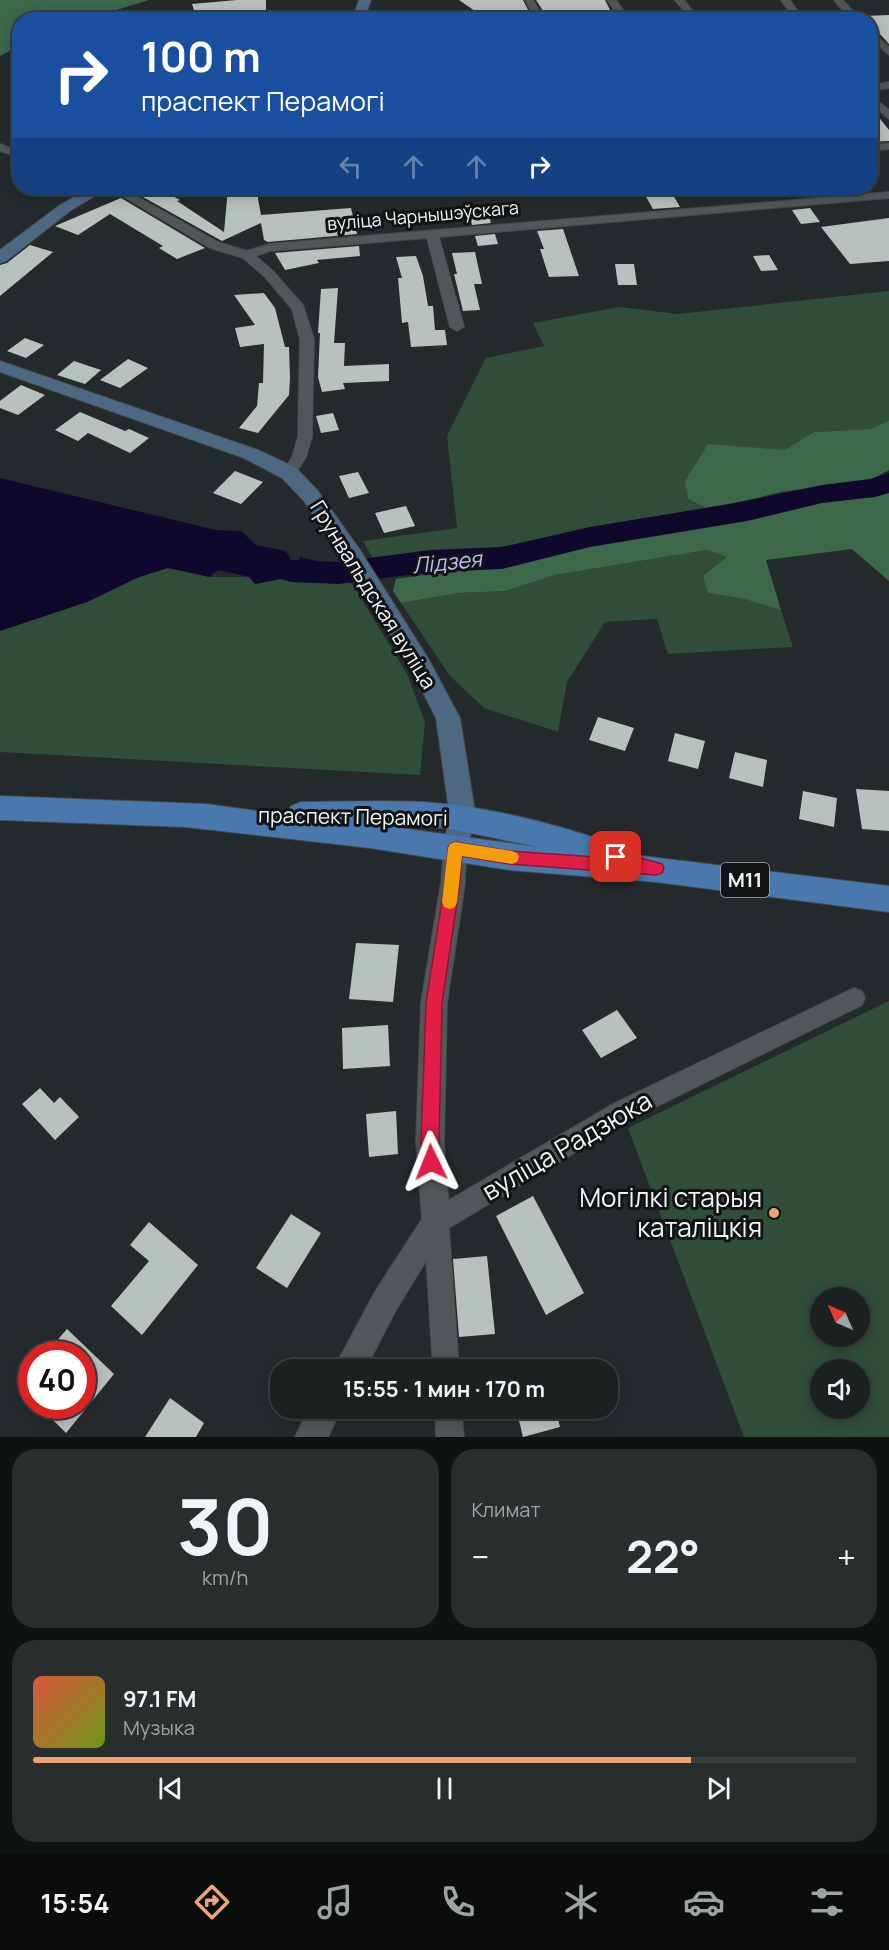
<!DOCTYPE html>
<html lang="ru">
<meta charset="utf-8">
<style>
body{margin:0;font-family:Manrope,sans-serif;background:#282d2e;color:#f1f3f6;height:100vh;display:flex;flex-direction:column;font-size:22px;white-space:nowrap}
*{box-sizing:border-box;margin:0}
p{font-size:20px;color:#a0a3a5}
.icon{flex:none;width:33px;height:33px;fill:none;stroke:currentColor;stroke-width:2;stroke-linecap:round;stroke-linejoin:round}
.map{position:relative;height:1437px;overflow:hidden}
.panel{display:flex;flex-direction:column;gap:12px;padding:12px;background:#0f1212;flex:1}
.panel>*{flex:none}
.guide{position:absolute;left:12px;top:12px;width:866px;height:183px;border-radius:24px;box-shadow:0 3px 15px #0003,0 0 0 2px #393e3f;background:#1a4fa0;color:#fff;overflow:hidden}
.needle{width:39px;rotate:315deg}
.tools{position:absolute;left:810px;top:1287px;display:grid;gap:12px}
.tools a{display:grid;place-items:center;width:60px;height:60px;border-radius:50%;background:#1b2021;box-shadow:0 3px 15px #0003,0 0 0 2px #393e3f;font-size:30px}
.speed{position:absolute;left:18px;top:1341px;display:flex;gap:12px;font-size:30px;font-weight:700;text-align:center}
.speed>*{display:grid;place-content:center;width:78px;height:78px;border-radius:50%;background:#1b2021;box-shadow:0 3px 15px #0003,0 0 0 2px #393e3f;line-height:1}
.speed .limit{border:9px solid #d22;background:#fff;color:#111}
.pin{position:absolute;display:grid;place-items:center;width:51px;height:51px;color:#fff;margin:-26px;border-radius:12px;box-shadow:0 3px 9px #0006}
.me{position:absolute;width:66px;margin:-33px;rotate:358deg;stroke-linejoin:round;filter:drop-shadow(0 0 4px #0008)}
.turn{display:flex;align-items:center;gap:21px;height:126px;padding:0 30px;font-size:27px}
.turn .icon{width:78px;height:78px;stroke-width:2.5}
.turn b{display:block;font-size:42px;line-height:51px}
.lanes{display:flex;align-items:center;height:57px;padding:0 30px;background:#0003;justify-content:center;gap:30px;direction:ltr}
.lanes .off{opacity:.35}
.big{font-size:45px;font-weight:700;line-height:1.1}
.panel .tile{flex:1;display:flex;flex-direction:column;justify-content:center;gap:9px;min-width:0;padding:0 21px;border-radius:24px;background:#282d2e}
.panel .dial{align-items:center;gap:0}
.dial b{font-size:78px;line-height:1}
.song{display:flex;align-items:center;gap:18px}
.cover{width:72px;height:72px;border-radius:9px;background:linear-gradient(135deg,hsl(10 70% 55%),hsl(80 70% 35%))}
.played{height:6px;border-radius:3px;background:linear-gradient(90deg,#efa377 80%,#393e3f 80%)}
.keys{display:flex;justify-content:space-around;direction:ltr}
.heat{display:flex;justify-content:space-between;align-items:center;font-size:33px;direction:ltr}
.panel .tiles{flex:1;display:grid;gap:12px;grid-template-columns:1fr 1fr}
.tile:last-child{grid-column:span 2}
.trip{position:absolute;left:270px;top:1359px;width:348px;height:60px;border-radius:24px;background:#1b2021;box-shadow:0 3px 15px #0003,0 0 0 2px #393e3f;font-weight:700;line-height:60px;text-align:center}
.menu{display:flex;height:96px;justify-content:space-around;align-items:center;background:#0b0d0d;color:#a0a3a5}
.menu .icon{width:42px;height:42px}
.menu .on{color:#efa377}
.menu b{font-size:27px;color:#f1f3f6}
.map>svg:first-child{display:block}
.green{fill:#2f4d38;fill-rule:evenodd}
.forest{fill:#3d6749}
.water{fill:#10082c}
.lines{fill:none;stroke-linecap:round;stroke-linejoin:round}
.river{fill:#10082c;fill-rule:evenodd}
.building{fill:#b9c1bf}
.minor-casing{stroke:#43494a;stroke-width:2}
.tertiary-casing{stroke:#43494a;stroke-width:2}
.secondary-casing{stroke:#43494a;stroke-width:2}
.primary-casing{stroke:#43494a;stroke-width:2}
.minor{fill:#515759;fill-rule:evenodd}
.tertiary{fill:#515759;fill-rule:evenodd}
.secondary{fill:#4c6883;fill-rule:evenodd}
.primary{fill:#4878ae;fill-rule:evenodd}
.route{fill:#e11d48;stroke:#92132f;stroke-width:1.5}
.slow{fill:#f59e0b}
.poi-dot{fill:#efa377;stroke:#101213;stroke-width:2}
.labels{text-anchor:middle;stroke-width:6;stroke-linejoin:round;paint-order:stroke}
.far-street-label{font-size:18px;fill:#f0f4f5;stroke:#101213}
.shield{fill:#101213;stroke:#adb0b1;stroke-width:1.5}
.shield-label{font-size:20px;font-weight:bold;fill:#f0f4f5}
.street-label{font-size:21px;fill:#f0f4f5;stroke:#101213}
.water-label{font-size:22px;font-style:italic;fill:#c0bcf4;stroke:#101213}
.near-street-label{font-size:26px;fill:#f0f4f5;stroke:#101213}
.near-poi-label{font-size:26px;fill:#f0f4f5;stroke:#101213;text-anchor:end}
</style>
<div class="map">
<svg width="889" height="1437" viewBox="0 0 889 1437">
<rect width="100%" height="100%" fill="#242a2c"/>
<path class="green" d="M889,291V420L870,429L814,432L785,451L708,444L688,499L708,509L613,523L507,546L389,562H375L363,541L457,528L447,436L486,358L544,346L533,323L619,307L678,314Z
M707,550L727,557L708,593L744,599L781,610L793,647L668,654L657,619L605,622L567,682L558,732L484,708L450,676L401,603L459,593L505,591L554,575Z
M168,568L210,577H249L255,584C288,577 323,566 353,585L407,674L425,722L420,775L0,752V631L87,602L139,577Z
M889,1001V1437H744L628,1128ZM820,1298H860V1336H820ZM820,1370H860V1408H820Z"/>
<path class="forest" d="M0,0H149L87,19L20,20L19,46L0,56Z
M889,420V470L872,479L782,492L708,509L688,499L685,481L708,444L785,450L814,432L870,429Z
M889,492V581L852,549L766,560L781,610L744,599L708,593L703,576L727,557L707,550L555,575L505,591L459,593L401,603L393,591L396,579L516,561L623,537L722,524L791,507Z"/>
<path class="water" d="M0,478L216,530L241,531L256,545L286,551L291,560L299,561L300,557L316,561L318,564L334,565L341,577L307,574L255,584L249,577L218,570L210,577L168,568L139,577L87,602L0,631Z"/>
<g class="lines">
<path class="river" d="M889,473V493L875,497L822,503L747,521L590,547L502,569L430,572L339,584L291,582L280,579L276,571L280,563L291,560L339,562L430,550L502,547L590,527L747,501L822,485L870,479Z"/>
</g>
<path class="building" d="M237,0H266V14L256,19L238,13L225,20H197L192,4Z
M459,0H523L531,16L485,18Z
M536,0H605L613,16L549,20Z
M889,15V44L870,23V20L864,16Z
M870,106L889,130V141L870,142Z
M146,188H158L180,200L177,201L224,232L228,188H259L258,199L261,215L351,208L357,234L268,242L264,240L261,223L222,241L134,192Z
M641,188H669L680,207L653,209Z
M121,198L205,248L177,259L159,248L163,246L110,214L78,235L55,226Z
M810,208L820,222L801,224L792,210Z
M488,213L491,223L472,225L469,214Z
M889,218V261L850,264L821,227Z
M563,229L579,276L549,277L540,249H544L537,231Z
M495,234L498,244L478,246L475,236Z
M30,245L53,252L0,296V265L7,263Z
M359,246L360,256L317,260L319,263L285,270L275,253Z
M475,252L482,284H474L480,310L463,311L454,274H457L452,253Z
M769,255L778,270L761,271L753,256Z
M416,256L423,276L428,306H433L435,330H445L447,345L411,347L408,322L402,323L398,278H402L396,257Z
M615,264H634L637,285H618Z
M338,288L334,343H345L344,366L389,364V381L343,383L345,389L322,392L318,377L320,333H318L321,289Z
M264,293L275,308L285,347H289L290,378L289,395L258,433L239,428L257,406L259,383H263L264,344L240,347L235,328L255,325L234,295Z
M25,338L44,345L26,358L7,351Z
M128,359L148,368L120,388L100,380Z
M74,361L101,370L85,384L57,375Z
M21,385L45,395L18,415L0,408V401Z
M80,412L125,431L129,429L149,438L130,453L88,433L78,441L55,430Z
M333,413L339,430L321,433L316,416Z
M235,471L263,482L241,504L213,493Z
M358,472L369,493L349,498L339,476Z
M406,506L415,526L384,533L375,513Z
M598,717L634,728L625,751L589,740Z
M675,733L705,741L698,769L668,761Z
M735,752L767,760L763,787L729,778Z
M856,789L889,791V831L862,829Z
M803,791L837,798L834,827L799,819Z
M356,943L399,945L393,1002L349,999Z
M617,1010L637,1038L601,1058L582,1030Z
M388,1025L390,1066L343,1069L342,1028Z
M40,1088L54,1103L60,1097L79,1117L55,1140L22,1104Z
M396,1111L398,1154L369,1157L366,1114Z
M533,1196L584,1293L546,1315L496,1216Z
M291,1214L321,1233L287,1288L256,1268Z
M149,1222L198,1265L142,1335L111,1306L149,1261L130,1245Z
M487,1256L495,1334L459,1337L453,1259Z
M67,1329L114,1374L66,1433L39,1406H82V1354H45Z
M170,1398L204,1423L196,1437H145Z
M516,1408H555L560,1427L523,1437Z"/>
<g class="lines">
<defs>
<path id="minor" d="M525,0H533L545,20H536Z
M607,0H616L630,20H621Z
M675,0H684L700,20H691Z
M781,0H790L804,20H795Z
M834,0H843L861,20H851Z
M870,30L889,47V55L870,38Z
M889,82V88L870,91V85Z
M870,94L889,110V119L870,103Z
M889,143V149L870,151V145Z
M0,144L20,151V158L0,151Z
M109,188H122L218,242L247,251L269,244L889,192V198L439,237L464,327L457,331L450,327L427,238L270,251L256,256L273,271L303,305L314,339L312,437L306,457L294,476L289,478L282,473L292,457L298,437L300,339L292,309L265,277L243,258L210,248Z
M344,188H374C368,193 353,193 345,191Z
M854,988L862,991L865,998L862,1005L629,1120L449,1228L459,1370H433L424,1222L427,1213L613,1104Z
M435,1408H461L464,1437H436Z"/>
<path id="tertiary" d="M455,838L463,841L466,848L465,883L447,1003L444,1142L450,1222L396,1310L365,1370H333L376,1290L422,1219L416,1142L421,1003L441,883L444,848L447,841Z
M309,1408H342L328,1437H295Z"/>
<path id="secondary" d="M359,0H371L364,20H352Z
M90,188H108L70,211L6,261L0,263V250L60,205Z
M0,361L258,450L296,468L318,491L360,550L429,660L460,718L476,818L464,856L455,859L446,856L442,848L450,818L436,718L411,669L344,560L304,501L282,478L244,458L0,372Z"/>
<path id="primary" d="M0,796L206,804L287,815L291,806L301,802C342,802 384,800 425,802C489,807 554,823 613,844L618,853L889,886V912L656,882L509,870L370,848L186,827L0,820ZM379,825L446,828L538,847Z"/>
</defs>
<use href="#minor" class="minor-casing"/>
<use href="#tertiary" class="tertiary-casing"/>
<use href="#secondary" class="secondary-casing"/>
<use href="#primary" class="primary-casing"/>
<use href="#minor" class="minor"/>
<use href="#tertiary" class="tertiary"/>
<use href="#secondary" class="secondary"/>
<use href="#primary" class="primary"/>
</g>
<path class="route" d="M455,842L509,851L610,858L611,852L616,851L662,864L664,868L662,873L656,875L509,864L462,856L460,882L442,1003L439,1142L440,1162L438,1169L431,1171L425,1169L421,1142L426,1003L445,882L448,848L450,844Z"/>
<path class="slow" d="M455,842L512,851L517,853L519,857L517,862L512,864L462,856L457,902L455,907L450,909L444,907L442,902L448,848L450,844Z"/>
<circle class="poi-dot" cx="774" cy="1213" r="6"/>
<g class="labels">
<g class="far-street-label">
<text transform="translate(423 216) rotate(-5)" y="6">вуліца Чарнышэўскага</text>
</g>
<rect class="shield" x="721" y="863" width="48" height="34" rx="4.5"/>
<g class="shield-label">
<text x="745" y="887">М11</text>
</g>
<g class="street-label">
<text transform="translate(373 595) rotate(58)" y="7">Грунвальдская вуліца</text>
<text transform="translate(353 817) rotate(1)" y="7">праспект Перамогі</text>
</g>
<g class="water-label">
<text transform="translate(447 562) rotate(-6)" y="8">Лідзея</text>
</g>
<g class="near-street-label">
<text transform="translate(567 1146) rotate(-30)" y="9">вуліца Радзюка</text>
</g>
<g class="near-poi-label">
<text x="762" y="1207">Могілкі старыя<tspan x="762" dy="30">каталіцкія</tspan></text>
</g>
</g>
</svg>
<div class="tools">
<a><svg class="needle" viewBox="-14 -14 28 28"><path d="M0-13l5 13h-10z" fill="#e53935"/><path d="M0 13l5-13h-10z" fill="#a0a3a5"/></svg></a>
<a><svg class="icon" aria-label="sound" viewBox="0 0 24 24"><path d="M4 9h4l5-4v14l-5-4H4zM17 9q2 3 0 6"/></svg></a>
</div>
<div class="speed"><div class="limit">40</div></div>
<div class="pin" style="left:616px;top:857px;background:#d93025"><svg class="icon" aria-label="arrive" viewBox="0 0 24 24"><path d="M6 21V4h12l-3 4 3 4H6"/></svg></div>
<svg class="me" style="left:431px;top:1162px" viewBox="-20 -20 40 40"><path d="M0-17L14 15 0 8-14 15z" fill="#e11d48" stroke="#fff" stroke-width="4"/></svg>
<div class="trip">15:55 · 1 мин · 170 m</div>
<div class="guide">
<div class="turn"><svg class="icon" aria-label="right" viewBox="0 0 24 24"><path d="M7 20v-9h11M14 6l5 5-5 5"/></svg><div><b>100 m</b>праспект Перамогі</div></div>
<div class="lanes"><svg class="icon off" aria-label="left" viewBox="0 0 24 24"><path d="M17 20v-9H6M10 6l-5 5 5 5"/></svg><svg class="icon off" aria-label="ahead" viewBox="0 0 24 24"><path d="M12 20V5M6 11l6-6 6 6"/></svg><svg class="icon off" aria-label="ahead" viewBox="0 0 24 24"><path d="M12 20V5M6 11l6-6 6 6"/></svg><svg class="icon" aria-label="right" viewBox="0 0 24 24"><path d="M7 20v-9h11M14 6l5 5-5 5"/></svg></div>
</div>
</div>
<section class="panel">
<div class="tiles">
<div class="tile dial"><b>30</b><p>km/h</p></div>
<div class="tile"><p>Климат</p>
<div class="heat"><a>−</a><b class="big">22°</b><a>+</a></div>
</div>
<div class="tile">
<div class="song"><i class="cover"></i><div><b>97.1 FM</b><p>Музыка</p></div></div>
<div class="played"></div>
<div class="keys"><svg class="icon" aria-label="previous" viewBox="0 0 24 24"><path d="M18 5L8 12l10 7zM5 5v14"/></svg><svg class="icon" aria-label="pause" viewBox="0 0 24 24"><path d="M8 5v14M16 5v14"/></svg><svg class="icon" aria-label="next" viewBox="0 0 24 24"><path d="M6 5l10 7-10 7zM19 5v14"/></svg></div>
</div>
</div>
</section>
<nav class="menu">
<b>15:54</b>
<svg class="icon on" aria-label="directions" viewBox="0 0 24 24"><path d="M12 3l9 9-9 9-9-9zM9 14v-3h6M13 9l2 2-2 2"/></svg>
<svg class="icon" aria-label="music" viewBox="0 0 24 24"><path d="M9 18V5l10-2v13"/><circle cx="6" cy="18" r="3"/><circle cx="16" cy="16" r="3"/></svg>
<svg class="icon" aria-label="phone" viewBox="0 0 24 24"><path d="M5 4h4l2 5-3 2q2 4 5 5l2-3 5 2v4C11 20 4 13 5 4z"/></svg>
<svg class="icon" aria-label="climate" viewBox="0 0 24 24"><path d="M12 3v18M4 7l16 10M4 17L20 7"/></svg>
<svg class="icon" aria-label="car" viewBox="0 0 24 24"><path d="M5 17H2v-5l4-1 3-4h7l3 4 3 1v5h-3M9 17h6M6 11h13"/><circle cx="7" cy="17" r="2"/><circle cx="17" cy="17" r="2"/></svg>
<svg class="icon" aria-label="filters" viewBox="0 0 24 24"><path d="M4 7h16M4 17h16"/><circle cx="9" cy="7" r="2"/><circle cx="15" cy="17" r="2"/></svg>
</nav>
